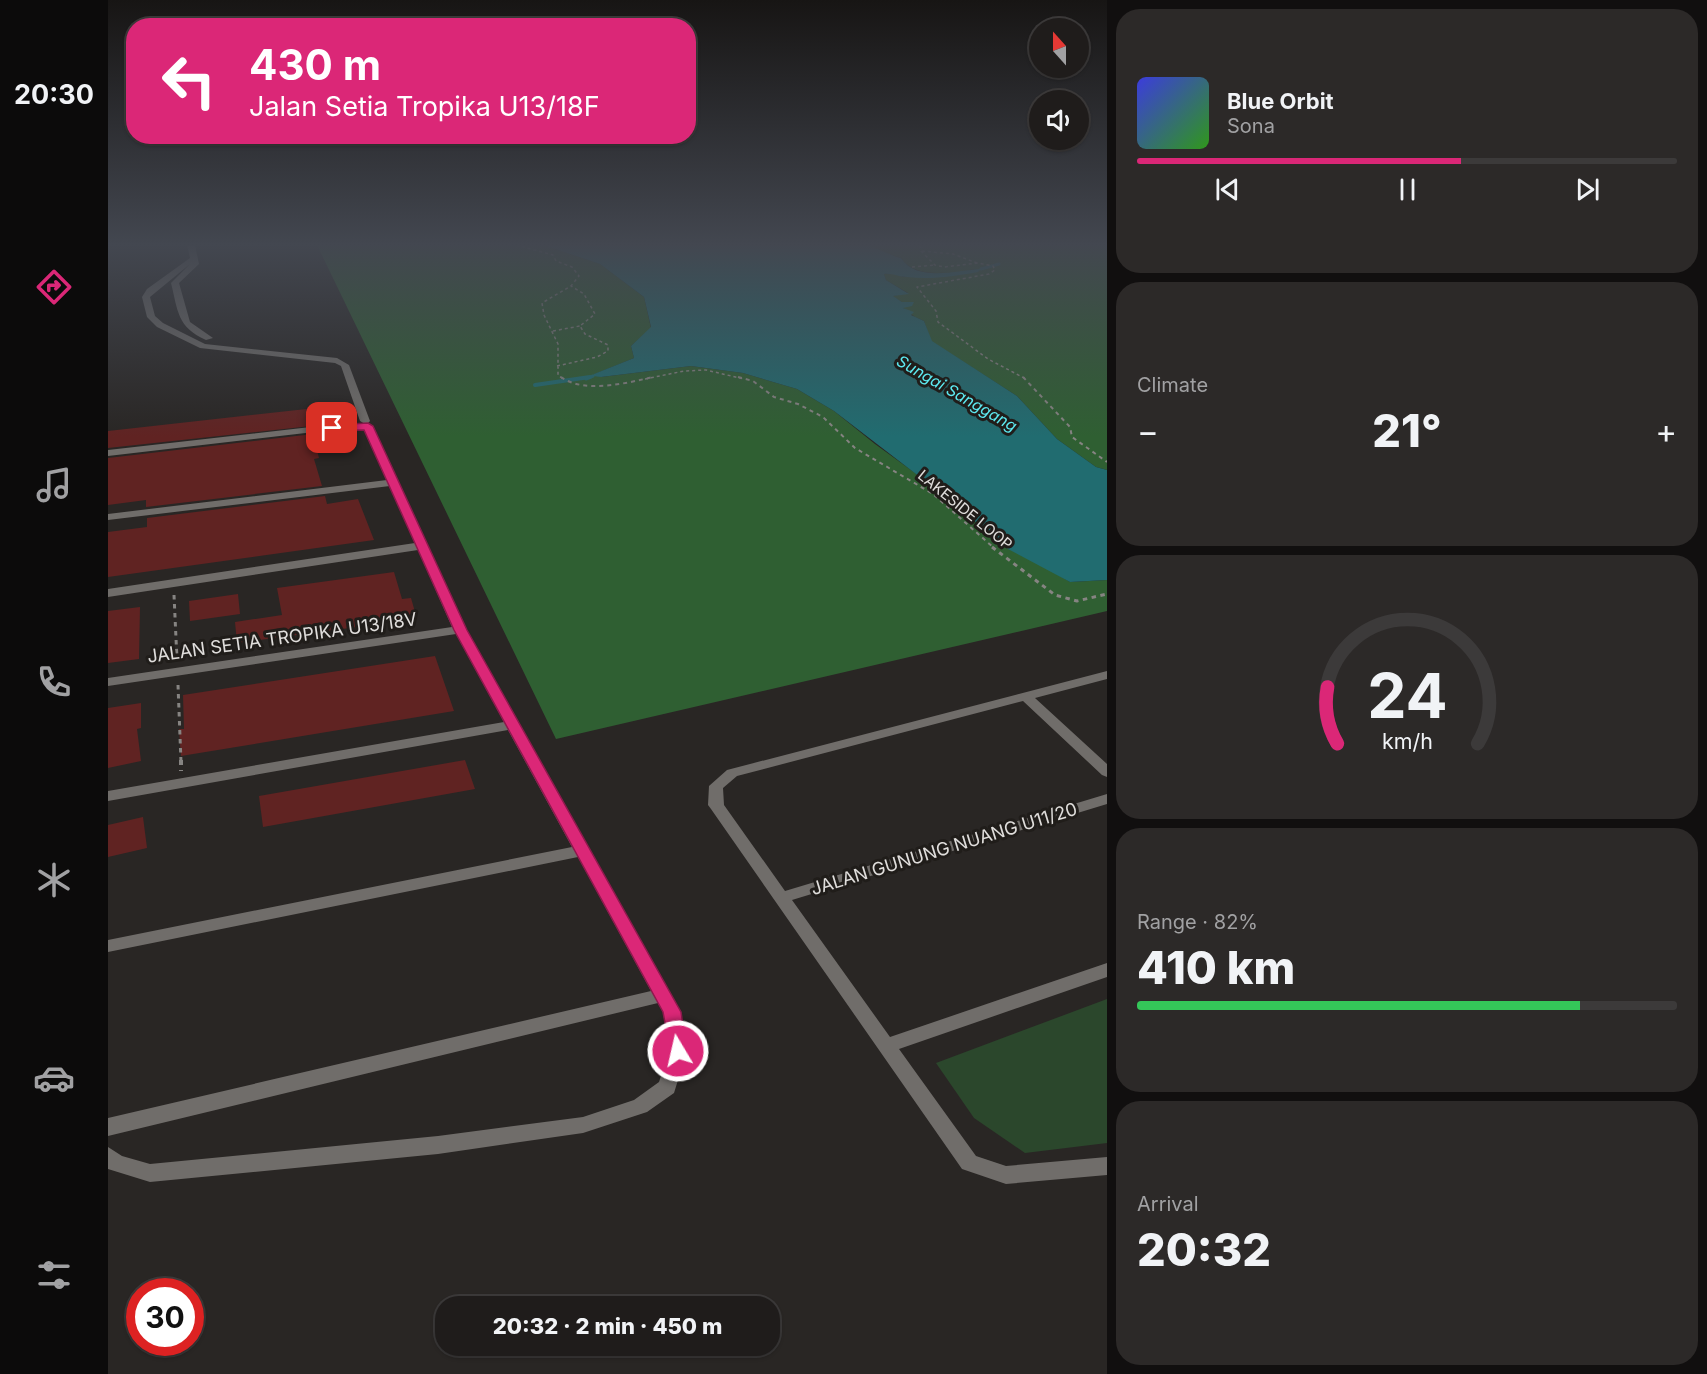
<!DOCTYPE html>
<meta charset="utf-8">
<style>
body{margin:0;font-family:Inter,sans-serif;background:#2c2928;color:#f1f3f6;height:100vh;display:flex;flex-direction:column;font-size:22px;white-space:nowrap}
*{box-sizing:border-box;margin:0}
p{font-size:20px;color:#a1a1a3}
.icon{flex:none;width:33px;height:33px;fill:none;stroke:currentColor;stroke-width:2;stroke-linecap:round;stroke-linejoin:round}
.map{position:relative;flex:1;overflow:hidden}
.panel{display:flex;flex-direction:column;gap:9px;padding:9px;background:#110f0f;width:600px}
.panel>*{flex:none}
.banner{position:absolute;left:18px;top:18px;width:570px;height:126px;border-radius:24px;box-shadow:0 2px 4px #0004,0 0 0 2px #3c3a3a;background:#db2777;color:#fff;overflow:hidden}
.needle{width:39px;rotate:339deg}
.buttons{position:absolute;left:921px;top:18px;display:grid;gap:12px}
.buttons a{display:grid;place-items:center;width:60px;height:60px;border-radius:50%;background:#1f1c1b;box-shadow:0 2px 4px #0004,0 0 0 2px #3c3a3a;font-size:30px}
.speed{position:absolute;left:18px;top:1278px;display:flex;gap:12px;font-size:30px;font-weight:700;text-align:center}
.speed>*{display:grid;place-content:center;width:78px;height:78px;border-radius:50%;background:#1f1c1b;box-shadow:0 2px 4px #0004,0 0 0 2px #3c3a3a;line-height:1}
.speed .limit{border:9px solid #d22;background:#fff;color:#111}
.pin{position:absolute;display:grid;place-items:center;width:51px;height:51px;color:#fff;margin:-26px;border-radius:12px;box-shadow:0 3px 9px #0006}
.me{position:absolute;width:66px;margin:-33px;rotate:351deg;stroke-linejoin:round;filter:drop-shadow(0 0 4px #0008)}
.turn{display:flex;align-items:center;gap:21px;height:126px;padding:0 24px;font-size:27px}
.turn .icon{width:78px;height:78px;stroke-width:2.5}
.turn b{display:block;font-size:42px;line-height:51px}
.big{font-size:45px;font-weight:800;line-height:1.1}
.panel .card{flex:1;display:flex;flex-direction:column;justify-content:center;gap:9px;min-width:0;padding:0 21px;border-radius:24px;background:#2c2928}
.panel .dial{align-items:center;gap:0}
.dial svg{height:156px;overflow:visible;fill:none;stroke:#3c3a3a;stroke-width:7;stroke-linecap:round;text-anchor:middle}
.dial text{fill:#f1f3f6;stroke:none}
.song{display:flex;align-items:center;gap:18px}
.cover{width:72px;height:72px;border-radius:9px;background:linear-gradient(135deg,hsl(240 70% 55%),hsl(110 70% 35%))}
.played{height:6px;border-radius:3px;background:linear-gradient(90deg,#db2777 60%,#3c3a3a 60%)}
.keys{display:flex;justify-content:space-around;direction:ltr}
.heat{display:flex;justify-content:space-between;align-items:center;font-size:33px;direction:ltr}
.charge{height:9px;border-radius:4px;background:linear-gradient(90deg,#34c759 82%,#3c3a3a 0)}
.trip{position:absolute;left:327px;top:1296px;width:345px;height:60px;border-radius:24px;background:#1f1c1b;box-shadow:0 2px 4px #0004,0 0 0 2px #3c3a3a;font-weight:800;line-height:60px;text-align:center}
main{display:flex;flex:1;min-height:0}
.menu{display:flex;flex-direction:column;width:108px;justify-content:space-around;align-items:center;background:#0c0b0b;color:#a1a1a3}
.menu .icon{width:42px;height:42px}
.menu .selected{color:#db2777}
.menu b{font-size:27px;color:#f1f3f6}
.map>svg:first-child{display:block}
.green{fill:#2b472c}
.forest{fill:#2f5f32}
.water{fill:#216c70}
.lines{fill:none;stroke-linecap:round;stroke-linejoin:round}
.stream-far1{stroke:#216c70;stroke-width:3}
.stream{stroke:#216c70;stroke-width:4}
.building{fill:#602322}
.path-far3{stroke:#868482;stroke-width:1.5;stroke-dasharray:3 3;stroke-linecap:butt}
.path-far2{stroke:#868482;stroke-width:2;stroke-dasharray:4 4;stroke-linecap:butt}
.path-far1{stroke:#868482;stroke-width:3;stroke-dasharray:4.5 4.5;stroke-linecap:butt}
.path{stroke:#868482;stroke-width:4;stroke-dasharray:5 5;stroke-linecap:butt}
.street{fill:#706d6a;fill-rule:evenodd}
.route{fill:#db2777;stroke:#8e194d;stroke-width:1.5}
.labels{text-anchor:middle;stroke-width:6;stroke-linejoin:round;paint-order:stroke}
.far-street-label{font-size:15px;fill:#e0dedc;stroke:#201d1a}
.far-water-label{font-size:16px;font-style:italic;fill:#5de9f0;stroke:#201d1a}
.street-label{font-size:18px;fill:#e0dedc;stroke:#201d1a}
</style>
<main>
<nav class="menu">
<b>20:30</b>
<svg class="icon selected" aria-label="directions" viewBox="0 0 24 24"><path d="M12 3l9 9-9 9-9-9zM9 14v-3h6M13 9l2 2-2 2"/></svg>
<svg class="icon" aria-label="music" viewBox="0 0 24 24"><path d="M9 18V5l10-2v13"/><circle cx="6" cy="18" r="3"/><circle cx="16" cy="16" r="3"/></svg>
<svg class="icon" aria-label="phone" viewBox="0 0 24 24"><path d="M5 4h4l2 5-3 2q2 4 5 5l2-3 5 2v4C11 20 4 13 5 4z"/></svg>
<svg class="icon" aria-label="climate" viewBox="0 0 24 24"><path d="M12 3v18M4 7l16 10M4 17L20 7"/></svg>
<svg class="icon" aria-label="car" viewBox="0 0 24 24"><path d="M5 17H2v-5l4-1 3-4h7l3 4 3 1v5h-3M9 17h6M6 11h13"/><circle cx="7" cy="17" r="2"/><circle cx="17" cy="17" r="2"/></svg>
<svg class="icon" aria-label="filters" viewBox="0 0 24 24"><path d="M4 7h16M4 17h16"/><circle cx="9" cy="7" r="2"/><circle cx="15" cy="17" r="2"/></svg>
</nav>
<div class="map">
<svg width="999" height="1374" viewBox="0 0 999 1374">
<rect width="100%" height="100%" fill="#292624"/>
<path class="green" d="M999,999V1143L917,1153L866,1118L828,1063Z"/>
<path class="forest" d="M209,245H435L492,264L536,297L543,328L523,346L526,358L487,374L493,377L583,366L635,373L689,389L726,411L767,444L937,567L962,582L999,580V611L448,739Z
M763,245H999V470L988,467L949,439L909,396L823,341L816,321L807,317L794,307V302L784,296L800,293L778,280L776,274L786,273L795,277L873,269C849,270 809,282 793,258L761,247Z"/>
<path class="water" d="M435,245H763L762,247C773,249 781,255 793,258C809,283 850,270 873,269L870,272C846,276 824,280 799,277C790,277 785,273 776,274L778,280L801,294L785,296L794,302H806L804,306L795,308L806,312L803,315L816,321L824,341L909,396L949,439L988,467L999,470V580L962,582L900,549L834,494L726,411L689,389L635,373L583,366L493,377L485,376L486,374L526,358L523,346L543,327L536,297L492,264Z"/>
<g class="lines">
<path class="stream-far1" d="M873,269L891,264
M478,379L485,376"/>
<path class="stream" d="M427,385L482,377"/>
</g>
<path class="building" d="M244,404L249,421L0,448V431Z
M205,434L211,458L206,459L214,486L38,507V500L0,505V458Z
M217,496L219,504L250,499L266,540L0,577V532L39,527V518Z
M286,572L294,599L303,598L309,619L129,643L127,622L174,615L169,588Z
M130,594L132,614L82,621L81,601Z
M32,607L31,659L0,663V611Z
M327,656L346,711L73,756L71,729H76L75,695Z
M33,703V728L29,729L33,761L0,768V708Z
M357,760L367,789L155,827L151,796Z
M35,817L39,848L0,857V825Z"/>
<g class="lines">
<path class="path-far3" d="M408,245L445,255L448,261L464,267L471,276L463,286L434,303L436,315L450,344V375L455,379
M812,245L813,251L827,265L836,267L870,263L885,266L887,270L881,274L809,287L828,311L830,322L880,359L918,379
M814,251L845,254L869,263
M804,267L827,265
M445,331L472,326
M449,366L489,357L500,351V345L477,334L472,326L487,314L476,294L463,286
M537,379L576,371L598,370L636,379"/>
<path class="path-far2" d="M453,377C476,394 519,383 545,377
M630,377L645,381L666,397L690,404L715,417L747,448L825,494L886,548
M915,377L962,427L964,437L999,462"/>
<path class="path-far1" d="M884,547L947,595L969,601L999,594
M66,595L69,660
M70,685L73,762"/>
<path class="path" d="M73,760V771"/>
<path class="street" d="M79,245H87L91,264L71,283L82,322L105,338L98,340C69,327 70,311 63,283L82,264L42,297L47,316L55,323L97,344L229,358L241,365L262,421L260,423L265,426L358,630L573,1012L579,1051L566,1093L539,1112L475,1133L330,1154L42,1182L0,1169V1147L14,1156L42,1164L330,1136L475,1117L526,1100L551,1082L561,1051L555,1012L550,1003L0,1136V1118L543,991L470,857L0,952V940L464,847L400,730L0,801V791L396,722L348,634L0,686V678L344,627L310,550L0,597V589L307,543L282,486L0,520V514L279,480L255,426L257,424L252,421L233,366L227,363L92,348L49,327L39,317L34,297L39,289L82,258Z
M246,422L251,425L249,427L0,456V450Z
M999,671V679L927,698L999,764V777L994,775L915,701L629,776L615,788L616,805L677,891L999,794V804L684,900L782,1037L999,963V977L791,1049L868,1156L898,1166L999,1157V1175L898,1184L854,1169L603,809L600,805L601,786L619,770Z"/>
</g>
<linearGradient id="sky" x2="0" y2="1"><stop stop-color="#171514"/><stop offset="0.56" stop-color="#434750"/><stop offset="1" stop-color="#434750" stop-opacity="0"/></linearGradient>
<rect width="999" height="437" fill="url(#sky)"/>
<path class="route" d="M260,423L265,426L359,630L573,1012L579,1051L577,1056L570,1058L563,1056L555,1012L346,630L256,430L224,431L219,428L224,425Z"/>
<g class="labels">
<g class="far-street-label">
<text transform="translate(857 510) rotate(39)" y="5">LAKESIDE LOOP</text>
</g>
<g class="far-water-label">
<text transform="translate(849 393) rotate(30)" y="6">Sungai Sanggang</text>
</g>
<g class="street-label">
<text transform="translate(174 638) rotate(-8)" y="6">JALAN SETIA TROPIKA U13/18V</text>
<text transform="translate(836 849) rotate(-17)" y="6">JALAN GUNUNG NUANG U11/20</text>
</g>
</g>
</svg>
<div class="buttons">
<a><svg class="needle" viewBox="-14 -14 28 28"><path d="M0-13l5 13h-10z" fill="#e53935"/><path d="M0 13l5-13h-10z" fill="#a1a1a3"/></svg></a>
<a><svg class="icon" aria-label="sound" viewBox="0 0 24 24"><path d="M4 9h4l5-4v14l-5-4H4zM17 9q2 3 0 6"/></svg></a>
</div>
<div class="speed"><div class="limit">30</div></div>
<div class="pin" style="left:224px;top:428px;background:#d93025"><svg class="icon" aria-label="arrive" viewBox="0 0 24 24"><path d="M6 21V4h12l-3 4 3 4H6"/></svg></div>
<svg class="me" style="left:570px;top:1051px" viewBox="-20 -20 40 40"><circle r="17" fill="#db2777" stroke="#fff" stroke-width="3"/><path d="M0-11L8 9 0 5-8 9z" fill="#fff"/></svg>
<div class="trip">20:32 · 2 min · 450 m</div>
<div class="banner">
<div class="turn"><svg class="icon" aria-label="left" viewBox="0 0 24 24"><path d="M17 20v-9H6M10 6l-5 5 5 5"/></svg><div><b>430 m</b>Jalan Setia Tropika U13/18F</div></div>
</div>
</div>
<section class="panel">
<div class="card">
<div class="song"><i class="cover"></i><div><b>Blue Orbit</b><p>Sona</p></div></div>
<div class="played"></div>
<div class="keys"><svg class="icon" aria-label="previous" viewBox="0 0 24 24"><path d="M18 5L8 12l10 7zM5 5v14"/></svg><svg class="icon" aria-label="pause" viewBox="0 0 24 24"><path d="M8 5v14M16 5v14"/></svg><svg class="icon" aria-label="next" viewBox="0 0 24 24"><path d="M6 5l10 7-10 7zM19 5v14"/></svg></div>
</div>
<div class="card"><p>Climate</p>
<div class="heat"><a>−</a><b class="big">21°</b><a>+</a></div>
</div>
<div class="card dial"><svg viewBox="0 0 100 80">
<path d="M14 69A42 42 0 1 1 86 69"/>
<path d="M14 69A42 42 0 0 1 9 40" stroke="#db2777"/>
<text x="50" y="56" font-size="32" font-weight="700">24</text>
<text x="50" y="72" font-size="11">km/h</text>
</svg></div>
<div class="card"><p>Range · 82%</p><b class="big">410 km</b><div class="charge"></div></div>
<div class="card"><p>Arrival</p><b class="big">20:32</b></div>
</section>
</main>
